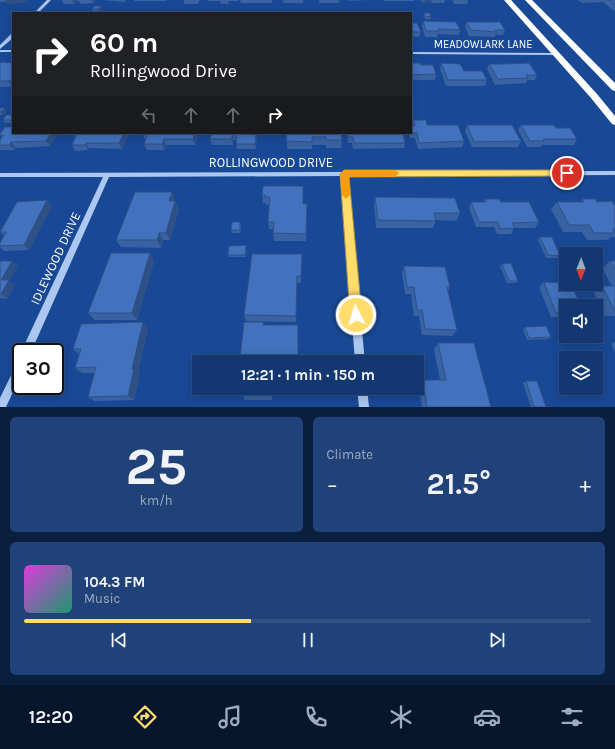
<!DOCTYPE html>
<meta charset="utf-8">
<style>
body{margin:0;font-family:Karla,sans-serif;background:#204278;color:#f1f3f6;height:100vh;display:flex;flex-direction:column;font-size:15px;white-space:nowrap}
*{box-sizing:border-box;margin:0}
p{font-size:13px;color:#9dacc3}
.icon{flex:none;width:22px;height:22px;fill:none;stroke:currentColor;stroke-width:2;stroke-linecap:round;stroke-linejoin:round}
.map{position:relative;height:407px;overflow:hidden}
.drawer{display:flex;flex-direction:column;gap:10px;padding:10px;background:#0a1e3e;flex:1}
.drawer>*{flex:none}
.guide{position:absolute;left:12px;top:12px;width:400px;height:122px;border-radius:0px;box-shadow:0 2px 10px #0003,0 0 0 1px #325183;background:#202124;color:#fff;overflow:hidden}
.needle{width:26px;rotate:181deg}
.buttons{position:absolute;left:559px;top:247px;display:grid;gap:8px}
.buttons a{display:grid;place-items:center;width:44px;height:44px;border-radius:0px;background:#133770;box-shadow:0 2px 10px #0003,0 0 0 1px #325183;font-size:20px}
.speed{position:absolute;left:12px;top:343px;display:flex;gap:8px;font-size:20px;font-weight:700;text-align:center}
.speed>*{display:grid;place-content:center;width:52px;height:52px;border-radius:50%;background:#133770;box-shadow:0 2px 10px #0003,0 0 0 1px #325183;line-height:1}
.speed .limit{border:2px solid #111;border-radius:6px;background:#fff;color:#111}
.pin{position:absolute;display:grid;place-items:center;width:34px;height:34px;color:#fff;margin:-17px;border:2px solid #fff;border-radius:50%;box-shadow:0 1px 4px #0007}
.me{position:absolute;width:44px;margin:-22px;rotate:355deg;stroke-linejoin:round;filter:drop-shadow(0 0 3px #0008)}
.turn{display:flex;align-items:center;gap:14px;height:84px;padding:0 12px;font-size:18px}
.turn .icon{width:52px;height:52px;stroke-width:2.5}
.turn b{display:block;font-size:28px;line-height:34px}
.lanes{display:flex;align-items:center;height:38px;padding:0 12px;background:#0003;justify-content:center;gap:20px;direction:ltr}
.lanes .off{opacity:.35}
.big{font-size:30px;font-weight:700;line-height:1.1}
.drawer .widget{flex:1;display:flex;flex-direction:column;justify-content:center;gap:6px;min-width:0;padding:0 14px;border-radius:6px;background:#204278}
.drawer .dial{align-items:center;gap:0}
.dial b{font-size:52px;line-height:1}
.song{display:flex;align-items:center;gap:12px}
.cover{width:48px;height:48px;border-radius:6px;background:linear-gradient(135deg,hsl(300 70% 55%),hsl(160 70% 35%))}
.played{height:4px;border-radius:2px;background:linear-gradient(90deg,#ffdc6c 40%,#325183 40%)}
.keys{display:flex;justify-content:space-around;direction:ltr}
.heat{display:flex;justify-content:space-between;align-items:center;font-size:22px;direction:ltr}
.drawer .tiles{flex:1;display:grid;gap:10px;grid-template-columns:1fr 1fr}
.widget:last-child{grid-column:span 2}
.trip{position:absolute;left:192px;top:355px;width:232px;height:40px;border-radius:0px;background:#133770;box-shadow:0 2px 10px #0003,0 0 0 1px #325183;font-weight:700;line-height:40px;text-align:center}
.tabs{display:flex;height:64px;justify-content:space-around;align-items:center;background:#08162d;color:#9dacc3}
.tabs .icon{width:28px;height:28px}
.tabs .on{color:#ffdc6c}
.tabs b{font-size:18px;color:#f1f3f6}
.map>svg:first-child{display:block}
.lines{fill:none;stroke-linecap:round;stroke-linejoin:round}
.minor{fill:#acc8f0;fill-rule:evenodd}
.highway{fill:#fff;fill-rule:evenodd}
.wall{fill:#3962a3}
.shaded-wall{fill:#2e5085}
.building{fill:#4272be;stroke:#2e5085}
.route{fill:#ffdc6c;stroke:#a68f46}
.slow{fill:#f59e0b}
.labels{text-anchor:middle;stroke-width:3;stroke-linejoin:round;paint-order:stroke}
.far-street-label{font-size:11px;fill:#fff;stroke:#194996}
.street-label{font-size:13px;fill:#fff;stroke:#194996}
</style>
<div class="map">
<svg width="615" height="407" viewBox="0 0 615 407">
<rect width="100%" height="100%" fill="#194996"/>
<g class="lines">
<path class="minor" d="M47,0H51L38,13H34Z
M11,34H13V38L0,49V45Z
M0,50H13V52H0Z
M411,52L555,53L557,54L555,55L411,54Z
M615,171V175L347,176L365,362H355L341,176L109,177L31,352H21L103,177H0V173Z
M21,359V375L6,407H0V398L18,361Z
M357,388H367L369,407H359Z"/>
<path class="highway" d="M504,0H511L597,94L615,116V125L612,124L591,98Z
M525,0H532L615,83V91L612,90Z"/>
</g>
<path class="wall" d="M0,0H27L25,2L7,4L6,2H0Z
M62,0H96L94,3L80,4L79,1H77L74,4H64Z
M102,0H132H126L124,2Z
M134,0H166L165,1H134Z
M170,0H200L198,4H184V0Z
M208,0H238V1H229L228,4H221L220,1H208Z
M240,0H272V3H241Z
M283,0H303V3H283Z
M319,0H339V3H319Z
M349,0H369L349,1Z
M384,0H414V1H384Z
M420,0H447H445L444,3H432L431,1L423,3Z
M452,0H468L467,4H454Z
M578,0H615V10L614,11L603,2L582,3Z
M101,6L102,8L99,12H93L92,9Z
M424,13L431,17V19H425L424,16Z
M423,21L460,30L459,35L438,34L437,37H425L422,26Z
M466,22L505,30L503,35H495V37L469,36L465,27Z
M411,23L421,32L419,37H411Z
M0,63H13V87H0Z
M411,63L421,65L436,74L435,80H411Z
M441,63L487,80L485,86H446L440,69Z
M489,64L537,75L535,80H527L526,83L495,85L487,69Z
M0,108L7,111L3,115H0Z
M13,115V123H5L3,120Z
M413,120L427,125L464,141L462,147L418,149L415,138H410L409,133H411V126H412Z
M467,125L521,141L518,147H472L465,131Z
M521,125L556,128L577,139L574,145H542L541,147H527L518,130Z
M13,133H58L50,146L16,148L14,150H0V140L2,137L0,135V134Z
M74,133H129L122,149L89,148L88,150L75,151L72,145L75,138L73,134Z
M143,133H198L195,145H166L164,150H147L144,144L146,140H145L143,134Z
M212,133H257L256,149H237L236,144V140H233V145H212L210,139Z
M287,133H341L342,140L341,148H326V145H312V149H287Z
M347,133H403L405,143L404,148L353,149L352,143H348Z
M263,186L303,204H307L306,241H274L273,229H269L268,222L269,205H266V203H263L262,195Z
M172,192L175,200V201L179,209L170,240H163L161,248L121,247L116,240Z
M375,197L460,213L456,221L436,220L433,228H376L374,204Z
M485,199L501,202L539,222L535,228H514L511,234H497L494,227H476L469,208L471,202H483Z
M582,199L597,202L615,206V237H611L608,240H587L582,232H563L551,209L557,202H581Z
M47,200L52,206L29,250L4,251L0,247V243L4,236L0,232Z
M240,222L241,225L240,233H232L231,230Z
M540,237L560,256L558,258H546L538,240Z
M247,248L246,257H229L228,255Z
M150,253L154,261L137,320H95L88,313Z
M302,254L301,283H297L296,322L246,321L244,315Z
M0,261L18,266L9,281L15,285L7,299L0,298Z
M610,261H615V316H605L594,293L602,286H612L602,268Z
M502,264L518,281L516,283H507L500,266Z
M404,266L450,287L448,291L457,330L452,336L422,335L419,316H414L411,294H405L402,273Z
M544,282L566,306V317H551L539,287Z
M264,322V325H298V362H242L240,358Z
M525,327L551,337L548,339L527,340L523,329Z
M148,328L138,372L140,374L134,400L95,401L88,397L95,373H82L75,368L79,354L73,349Z
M615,342V352L611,344Z
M438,343L491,407H422L419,385L423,380H440L434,349Z
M526,381L546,407H531L523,383Z
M295,388L294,396H273L272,400H245L243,395Z"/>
<path class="shaded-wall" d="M5,0H27L25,2L7,4Z
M72,0H77V1L74,4Z
M92,0H96L94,3Z
M424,0H431V1L423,3Z
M101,6L102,8L99,12L98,9Z
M13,77V87L9,81Z
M5,108L7,111L3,115L1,112Z
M51,133H58L50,146L46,141Z
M124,133H129L122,149L119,143Z
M195,133H198L195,145L193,139Z
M256,133H257L256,149L255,144Z
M232,134L233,140V145L232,139Z
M164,139L166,145L164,150L162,144Z
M11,142L16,148L14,150L10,145Z
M86,143L89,148L88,150L85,145Z
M172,192L175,200L172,209L169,201Z
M47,200L52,206L29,250L24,245Z
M175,201L179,209L170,240L166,233Z
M159,233L163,240L161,248L157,240Z
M246,245L247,248L246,257L245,255Z
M150,253L154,261L137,320L132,313Z
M12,261L18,266L9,281L15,285L7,299L1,294V280Z
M143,322L148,328L138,372L140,374L134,400L128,396L132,369Z
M271,391L273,396L272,400L271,395Z"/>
<path class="building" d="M609,0H615V4Z
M95,6H101L98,9H92Z
M58,12H78L77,13H57Z
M424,13H430L431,17L425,16Z
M423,21L456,22L460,30L438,29L439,31H426Z
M466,22H500L505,30H495L497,32L471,30Z
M411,23H417L421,32H411Z
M1,62L13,63V77L9,81H0V63Z
M411,63H420L421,65H433L436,74L411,75Z
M441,63L460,64L464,71H482L487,80H448Z
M529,63L537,75H526L528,78L498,79L489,64H504Z
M0,108H5L1,112H0Z
M6,115H13V118L12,120H3Z
M413,120H426L427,125H458L464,141L419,143L417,133H412L411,126H415Z
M13,124V133H51L46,141L11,142L10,145H0V140L4,135H0V134L5,127H10Z
M467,125H512L521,141L474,142Z
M521,125H554L556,128H570L577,139H543L544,141H530Z
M74,133H124L119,143H86L85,145H72L77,134H73Z
M143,133H195L193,139H164L162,144H144L148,134H143Z
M212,133H256L255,144H236L237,134H232V139H210Z
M287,133H341L342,140H326V137H312V142L286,141Z
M348,133H403L405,143H354L353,137H349Z
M263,186H303V204H307L306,234L273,233L274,222H268L270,197H265V195H262Z
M135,192H172L169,201H175L166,233H159L157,240H116Z
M375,197L455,198L460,213H434L436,221L378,220Z
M485,199H499L501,202H529L539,222L512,223L515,228L500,229L498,222H479L471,202H486Z
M582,199H596L597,202L612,201L615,206V229H613L615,233H594L589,225H569L557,202H584Z
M47,200L24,245L0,246V243L6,232H0L17,202Z
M232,222H240V230H231Z
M540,237H552L560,256L548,255Z
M246,245L245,255H228L229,246Z
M111,253H150L132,313H88Z
M252,254H302L301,276H297L296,316L244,315Z
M0,261H12L1,280H9L1,294H0Z
M610,261H615V269Z
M511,263L518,281H509L502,264Z
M404,266L445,267L450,287H447L457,330L425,329L422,310H417L414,287H407Z
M544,282L566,283V284H571L581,306H566V313H556Z
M602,286H615V309H614Z
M143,322L132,369H134L128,396L88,397L96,367L75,368L81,349H73L81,324Z
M244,322H264L263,325H298V358L274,357V362H246L247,358H240Z
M546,326L551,337L529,338L525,327Z
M438,343H474L491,407H427L423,380H446Z
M526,381H537L546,407H534Z
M243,388H294V392L271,391V395H243Z"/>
<path class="route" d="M344,170H567L571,173L567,176L349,177L362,315L360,319L356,320L352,319L350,315L340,174Z"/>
<path class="slow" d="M344,170H395L399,173L395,177H349L350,195L346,199L342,195L340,174Z"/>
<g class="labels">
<g class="far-street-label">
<text x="483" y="48">MEADOWLARK LANE</text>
</g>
<g class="street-label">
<text x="271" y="167">ROLLINGWOOD DRIVE</text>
<text transform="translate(55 258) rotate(-65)" y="5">IDLEWOOD DRIVE</text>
</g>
</g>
</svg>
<div class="buttons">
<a><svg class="needle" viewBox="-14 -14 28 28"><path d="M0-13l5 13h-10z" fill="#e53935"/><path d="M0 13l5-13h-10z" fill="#9dacc3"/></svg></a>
<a><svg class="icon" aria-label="sound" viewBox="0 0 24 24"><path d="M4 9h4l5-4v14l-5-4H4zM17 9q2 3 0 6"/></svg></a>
<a><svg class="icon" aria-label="layers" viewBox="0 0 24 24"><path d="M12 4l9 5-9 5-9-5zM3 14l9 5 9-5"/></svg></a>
</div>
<div class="speed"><div class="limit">30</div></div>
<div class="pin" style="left:567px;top:173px;background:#d93025"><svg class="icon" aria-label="arrive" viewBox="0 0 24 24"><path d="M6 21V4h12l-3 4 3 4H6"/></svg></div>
<svg class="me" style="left:356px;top:315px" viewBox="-20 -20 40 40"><circle r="17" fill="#ffdc6c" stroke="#fff" stroke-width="3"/><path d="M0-11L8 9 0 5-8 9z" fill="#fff"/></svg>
<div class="trip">12:21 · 1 min · 150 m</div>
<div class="guide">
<div class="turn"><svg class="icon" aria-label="right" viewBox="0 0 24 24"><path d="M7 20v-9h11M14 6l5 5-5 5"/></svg><div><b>60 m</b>Rollingwood Drive</div></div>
<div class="lanes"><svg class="icon off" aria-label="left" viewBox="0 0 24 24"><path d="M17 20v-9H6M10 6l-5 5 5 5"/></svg><svg class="icon off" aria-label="ahead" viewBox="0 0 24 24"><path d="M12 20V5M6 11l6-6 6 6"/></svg><svg class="icon off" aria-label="ahead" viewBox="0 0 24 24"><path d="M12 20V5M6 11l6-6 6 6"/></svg><svg class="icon" aria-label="right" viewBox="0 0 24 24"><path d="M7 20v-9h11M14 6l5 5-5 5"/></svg></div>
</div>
</div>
<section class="drawer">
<div class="tiles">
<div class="widget dial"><b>25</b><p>km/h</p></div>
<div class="widget"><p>Climate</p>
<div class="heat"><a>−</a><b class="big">21.5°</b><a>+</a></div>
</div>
<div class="widget">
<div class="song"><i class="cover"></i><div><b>104.3 FM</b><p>Music</p></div></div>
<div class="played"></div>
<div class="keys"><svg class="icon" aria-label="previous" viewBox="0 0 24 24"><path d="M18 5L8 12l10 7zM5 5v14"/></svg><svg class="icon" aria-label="pause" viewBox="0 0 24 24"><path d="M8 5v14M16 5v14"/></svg><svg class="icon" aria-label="next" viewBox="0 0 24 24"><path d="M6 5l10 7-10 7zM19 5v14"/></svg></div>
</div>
</div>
</section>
<nav class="tabs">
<b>12:20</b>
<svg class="icon on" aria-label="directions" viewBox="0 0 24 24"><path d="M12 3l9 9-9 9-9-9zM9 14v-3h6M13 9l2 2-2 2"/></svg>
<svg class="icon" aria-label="music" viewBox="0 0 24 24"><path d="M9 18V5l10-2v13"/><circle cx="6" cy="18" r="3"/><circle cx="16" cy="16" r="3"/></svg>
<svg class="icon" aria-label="phone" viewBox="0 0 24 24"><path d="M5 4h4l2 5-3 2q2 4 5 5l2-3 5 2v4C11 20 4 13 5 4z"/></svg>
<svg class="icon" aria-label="climate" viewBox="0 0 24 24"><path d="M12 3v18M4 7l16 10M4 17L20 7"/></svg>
<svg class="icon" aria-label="car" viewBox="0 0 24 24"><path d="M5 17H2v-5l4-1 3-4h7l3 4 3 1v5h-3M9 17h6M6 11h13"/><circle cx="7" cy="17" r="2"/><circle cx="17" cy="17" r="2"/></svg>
<svg class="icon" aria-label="filters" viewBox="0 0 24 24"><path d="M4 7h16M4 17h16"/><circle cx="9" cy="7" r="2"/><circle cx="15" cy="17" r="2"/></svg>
</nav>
